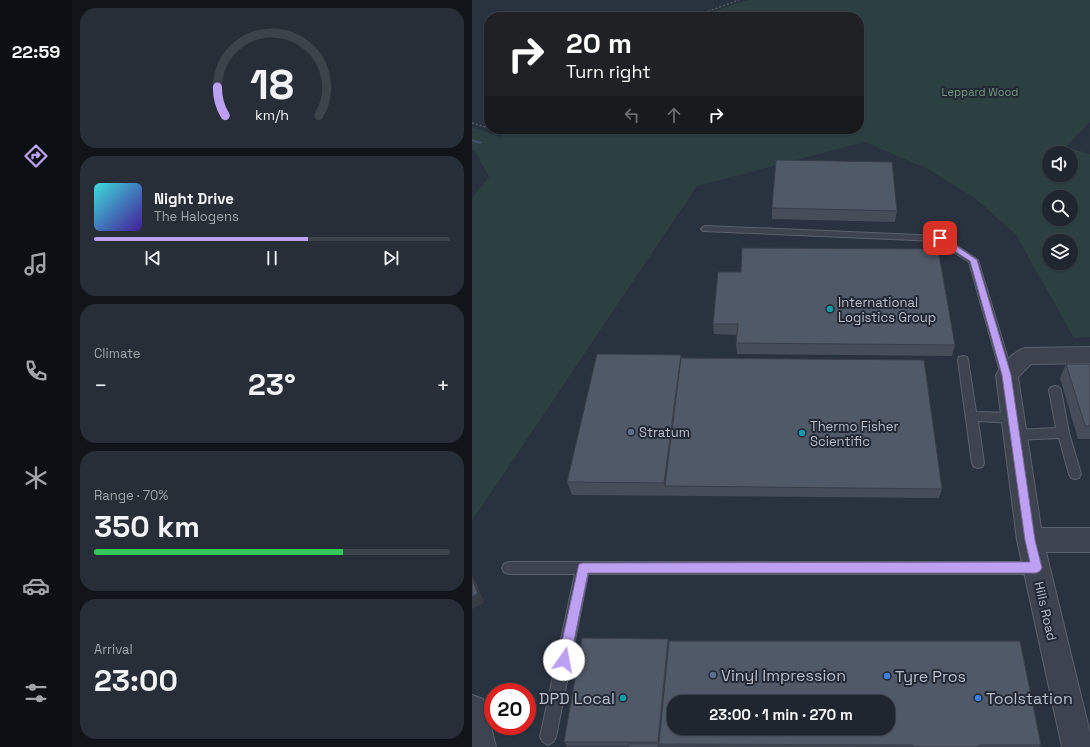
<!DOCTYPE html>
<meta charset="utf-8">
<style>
body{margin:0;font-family:"Space Grotesk",sans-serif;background:#272e37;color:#f1f3f6;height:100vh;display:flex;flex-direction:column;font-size:15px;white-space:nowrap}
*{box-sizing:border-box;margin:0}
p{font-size:13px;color:#a1a5aa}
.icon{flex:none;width:22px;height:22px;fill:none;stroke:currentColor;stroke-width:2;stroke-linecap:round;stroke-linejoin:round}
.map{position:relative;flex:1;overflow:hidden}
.sheet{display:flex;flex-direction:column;gap:8px;padding:8px;background:#11151a;width:400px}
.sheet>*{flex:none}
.banner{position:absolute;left:12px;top:12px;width:380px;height:122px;border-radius:16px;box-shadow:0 1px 3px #0004,0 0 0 1px #3c434b;background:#202124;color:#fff;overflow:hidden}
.buttons{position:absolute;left:570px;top:146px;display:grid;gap:8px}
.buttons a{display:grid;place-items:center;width:36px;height:36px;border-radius:50%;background:#1f262f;box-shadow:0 1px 3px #0004,0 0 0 1px #3c434b;font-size:20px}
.speed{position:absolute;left:12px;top:683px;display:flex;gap:8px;font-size:20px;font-weight:700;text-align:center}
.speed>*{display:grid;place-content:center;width:52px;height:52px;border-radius:50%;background:#1f262f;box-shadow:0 1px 3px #0004,0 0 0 1px #3c434b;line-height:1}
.speed .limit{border:6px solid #d22;background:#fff;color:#111}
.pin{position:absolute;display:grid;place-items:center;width:34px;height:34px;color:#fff;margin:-17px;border-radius:8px;box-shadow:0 2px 6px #0006}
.me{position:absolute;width:44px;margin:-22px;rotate:12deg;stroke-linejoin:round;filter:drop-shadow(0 0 3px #0008)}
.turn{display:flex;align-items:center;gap:14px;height:84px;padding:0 16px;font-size:18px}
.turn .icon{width:52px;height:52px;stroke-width:2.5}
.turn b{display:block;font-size:28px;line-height:34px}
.lanes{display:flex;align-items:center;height:38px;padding:0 16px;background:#0003;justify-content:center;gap:20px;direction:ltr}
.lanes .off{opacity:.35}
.big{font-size:30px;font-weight:700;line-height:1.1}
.sheet .tile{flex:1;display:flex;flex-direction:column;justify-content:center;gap:6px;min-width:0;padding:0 14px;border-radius:16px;background:#272e37}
.sheet .dial{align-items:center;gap:0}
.dial svg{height:104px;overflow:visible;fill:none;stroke:#3c434b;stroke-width:7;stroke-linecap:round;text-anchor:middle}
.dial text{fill:#f1f3f6;stroke:none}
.song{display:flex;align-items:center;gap:12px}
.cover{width:48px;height:48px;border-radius:6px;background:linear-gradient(135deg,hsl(180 70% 55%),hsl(260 70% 35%))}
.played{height:4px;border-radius:2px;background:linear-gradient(90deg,#bca0f2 60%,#3c434b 60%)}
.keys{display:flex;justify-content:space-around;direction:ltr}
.heat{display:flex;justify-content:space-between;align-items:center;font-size:22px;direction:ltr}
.charge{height:6px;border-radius:3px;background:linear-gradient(90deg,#34c759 70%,#3c434b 0)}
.trip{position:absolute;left:195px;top:695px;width:228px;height:40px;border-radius:16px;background:#1f262f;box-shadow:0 1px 3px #0004,0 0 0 1px #3c434b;font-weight:700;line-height:40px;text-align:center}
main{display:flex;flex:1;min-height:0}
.menu{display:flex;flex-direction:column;width:72px;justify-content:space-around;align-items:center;background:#0c0f13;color:#a1a5aa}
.menu .icon{width:28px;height:28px}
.menu .on{color:#bca0f2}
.menu b{font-size:18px;color:#f1f3f6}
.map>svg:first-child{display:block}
.green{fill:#2c3f41;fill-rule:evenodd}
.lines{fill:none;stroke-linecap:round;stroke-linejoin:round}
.stream{fill:#414f66;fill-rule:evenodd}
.service-casing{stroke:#5b626c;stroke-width:2}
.minor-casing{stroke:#5b626c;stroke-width:2}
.path-far1{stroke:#4b5c5f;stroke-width:1.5;stroke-dasharray:2 2;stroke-linecap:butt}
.path{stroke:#4b5c5f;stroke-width:2;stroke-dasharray:2.5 2.5;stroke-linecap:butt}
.service{fill:#3d444f;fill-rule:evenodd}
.minor{fill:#3d444f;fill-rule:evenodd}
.wall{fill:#454d59}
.shaded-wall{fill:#383e48}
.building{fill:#505967;stroke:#383e48;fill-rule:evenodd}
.route{fill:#bca0f2;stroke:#7a689d}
.culture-dot{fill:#0f9aa8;stroke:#222934;stroke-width:1.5}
.service-dot{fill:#5c6f8a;stroke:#222934;stroke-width:1.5}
.shop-dot{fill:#3f7fe0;stroke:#222934;stroke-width:1.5}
.labels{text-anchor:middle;stroke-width:4;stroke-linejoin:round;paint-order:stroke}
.far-park-label{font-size:11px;fill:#74987d;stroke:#222934}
.poi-label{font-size:13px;fill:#babfc9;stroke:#222934;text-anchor:start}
.street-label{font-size:13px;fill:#babfc9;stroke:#222934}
.near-poi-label{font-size:16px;fill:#babfc9;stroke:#222934;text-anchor:start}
</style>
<main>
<nav class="menu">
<b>22:59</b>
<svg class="icon on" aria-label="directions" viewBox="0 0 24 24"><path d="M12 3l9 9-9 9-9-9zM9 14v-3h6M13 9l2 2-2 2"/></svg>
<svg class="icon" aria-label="music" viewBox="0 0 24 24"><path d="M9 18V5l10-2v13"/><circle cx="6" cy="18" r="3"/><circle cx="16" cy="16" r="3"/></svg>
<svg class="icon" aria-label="phone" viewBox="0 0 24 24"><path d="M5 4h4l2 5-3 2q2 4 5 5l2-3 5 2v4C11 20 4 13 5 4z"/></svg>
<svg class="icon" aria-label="climate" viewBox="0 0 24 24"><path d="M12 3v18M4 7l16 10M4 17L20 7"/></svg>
<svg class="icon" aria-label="car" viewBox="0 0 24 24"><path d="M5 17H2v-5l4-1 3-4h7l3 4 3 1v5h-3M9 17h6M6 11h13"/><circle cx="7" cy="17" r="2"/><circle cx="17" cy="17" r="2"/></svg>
<svg class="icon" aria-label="filters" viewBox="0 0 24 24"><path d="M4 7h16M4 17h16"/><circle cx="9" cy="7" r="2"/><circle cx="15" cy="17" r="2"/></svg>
</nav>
<section class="sheet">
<div class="tile dial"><svg viewBox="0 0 100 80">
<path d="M14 69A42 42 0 1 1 86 69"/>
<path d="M14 69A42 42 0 0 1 8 47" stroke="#bca0f2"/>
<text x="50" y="56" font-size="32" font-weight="700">18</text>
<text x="50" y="72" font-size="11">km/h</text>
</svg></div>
<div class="tile">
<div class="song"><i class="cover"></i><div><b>Night Drive</b><p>The Halogens</p></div></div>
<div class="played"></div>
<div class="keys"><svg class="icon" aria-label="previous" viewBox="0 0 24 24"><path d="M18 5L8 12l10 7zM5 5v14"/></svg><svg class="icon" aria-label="pause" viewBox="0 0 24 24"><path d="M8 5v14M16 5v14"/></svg><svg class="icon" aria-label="next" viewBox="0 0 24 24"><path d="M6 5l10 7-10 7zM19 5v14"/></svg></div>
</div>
<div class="tile"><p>Climate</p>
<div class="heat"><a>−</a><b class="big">23°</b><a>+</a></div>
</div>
<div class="tile"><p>Range · 70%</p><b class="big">350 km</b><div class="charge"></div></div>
<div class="tile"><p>Arrival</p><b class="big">23:00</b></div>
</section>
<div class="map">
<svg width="618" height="747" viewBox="0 0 618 747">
<rect width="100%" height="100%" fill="#29323f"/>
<path class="green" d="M276,0H618V122L594,147L618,154V337L602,338L544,235L504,199L456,169L393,142L225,186L0,521V198L17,177L2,150L0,151V127L28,137L41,129H387V17H228L256,6ZM577,153H599V175H577ZM577,197H599V219H577ZM577,241H599V263H577Z"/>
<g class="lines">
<path class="stream" d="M0,139L10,142V143L8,144L0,142Z"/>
<defs>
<path id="service" d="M234,226L470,236L506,260L541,375L539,378L535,379L531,378L529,375L497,262L465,241L231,231L229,229L231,227Z
M491,356L495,357L496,360L504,412L541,413L545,415L547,418L545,421L541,423L506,421L512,463L510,467L506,468L502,467L500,463L486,360L487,357Z
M583,386L587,387L589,390L597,433L609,474L607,478L603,479L599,478L597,474L587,438L543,440L539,438L537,435L539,432L543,430L584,428L577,390L579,387Z
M37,562H564L569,564L571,568L569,572L564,574H116L84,737L81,742L76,745L71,742L68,737L103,574H37L32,572L30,568L32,564Z"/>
<path id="minor" d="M618,347V363L559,364L546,377L569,528H618V552H574L618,733V747H590L545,540L524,375C530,364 541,352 553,348Z
M0,695L11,699L15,710L24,747H0Z"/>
</defs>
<use href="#service" class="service-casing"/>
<use href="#minor" class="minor-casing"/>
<path class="path-far1" d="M221,17L267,0
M0,123L17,128
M19,129L26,131
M29,131L33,129"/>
<path class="path" d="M23,130L28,132L31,130"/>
<use href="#service" class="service"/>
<use href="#minor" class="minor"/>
</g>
<path class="wall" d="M300,208L425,211L423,222L300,219Z
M269,272L483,345L480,356L265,354L264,343L265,335L242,334L241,324Z
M209,358L470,489L467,498L100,495L95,482Z
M594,364H618V439H606L588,378Z
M197,641L569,745L567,747H94L95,746L92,742Z"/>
<path class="shaded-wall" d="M209,355L211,368L193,486L192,483Z
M0,576L4,582L12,603L0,609Z
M196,639L199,649L187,744L186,742Z"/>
<path class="building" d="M304,160L420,162L425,211L300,208Z
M270,248L466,249L483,345L264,343L266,324H241L246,272H269Z
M125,354L209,355L192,483L95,482Z
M209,358L452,360L470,489L193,486Z
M594,364H618V426H613Z
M0,578L6,594L0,597Z
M110,638L196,639L186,742H92Z
M197,641H548L569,745H507V747H441V745L187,744ZM202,702H416V728H202Z
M157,744H187L186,747H156Z
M95,746H156V747H94Z
M187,746L440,747H187Z"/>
<path class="route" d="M465,236H470L505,260L539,375L563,540L570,568L568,571L564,573H116L98,660L96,664L92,666L88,664L86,660L106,568L107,564L111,563L558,562L553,540L530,375L498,261L465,240Z"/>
<g class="culture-dot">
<circle cx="358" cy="309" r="4"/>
<circle cx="330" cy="433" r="4"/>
<circle cx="151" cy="698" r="4"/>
</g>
<g class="service-dot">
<circle cx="159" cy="432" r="4"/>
<circle cx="241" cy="675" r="4"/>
</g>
<g class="shop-dot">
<circle cx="415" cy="676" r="4"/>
<circle cx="506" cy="698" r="4"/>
</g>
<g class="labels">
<g class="far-park-label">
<text x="508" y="96">Leppard Wood</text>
</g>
<g class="poi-label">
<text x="366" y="307">International<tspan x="366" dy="15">Logistics Group</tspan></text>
<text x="338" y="431">Thermo Fisher<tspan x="338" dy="15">Scientific</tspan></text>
<text x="167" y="437">Stratum</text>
</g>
<g class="street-label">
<text transform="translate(574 611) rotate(77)" y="5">Hills Road</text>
</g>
<g class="near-poi-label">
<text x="249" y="681">Vinyl Impression</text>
<text x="423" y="682">Tyre Pros</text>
<text x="143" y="704" text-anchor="end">DPD Local</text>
<text x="514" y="704">Toolstation</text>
</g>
</g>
</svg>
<div class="buttons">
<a><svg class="icon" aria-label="sound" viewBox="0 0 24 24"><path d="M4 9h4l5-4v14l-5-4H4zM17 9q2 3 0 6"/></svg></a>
<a><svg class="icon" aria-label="search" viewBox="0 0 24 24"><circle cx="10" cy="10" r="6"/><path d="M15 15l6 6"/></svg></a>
<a><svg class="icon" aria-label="layers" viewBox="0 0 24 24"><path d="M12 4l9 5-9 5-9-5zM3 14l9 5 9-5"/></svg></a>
</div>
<div class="speed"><div class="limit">20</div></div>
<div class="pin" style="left:468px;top:238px;background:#d93025"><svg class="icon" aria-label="arrive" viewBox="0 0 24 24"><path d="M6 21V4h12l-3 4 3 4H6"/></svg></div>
<svg class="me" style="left:92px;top:660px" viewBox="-20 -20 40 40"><circle r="19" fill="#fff"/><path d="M0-13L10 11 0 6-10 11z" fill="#bca0f2"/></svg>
<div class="trip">23:00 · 1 min · 270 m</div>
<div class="banner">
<div class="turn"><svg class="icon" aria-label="right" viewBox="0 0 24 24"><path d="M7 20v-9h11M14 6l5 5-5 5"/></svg><div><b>20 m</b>Turn right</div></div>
<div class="lanes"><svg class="icon off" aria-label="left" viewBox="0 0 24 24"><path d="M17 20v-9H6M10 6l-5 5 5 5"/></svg><svg class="icon off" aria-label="ahead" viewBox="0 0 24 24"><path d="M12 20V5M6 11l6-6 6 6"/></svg><svg class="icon" aria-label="right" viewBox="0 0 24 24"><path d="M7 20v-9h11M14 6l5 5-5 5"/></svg></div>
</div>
</div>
</main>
